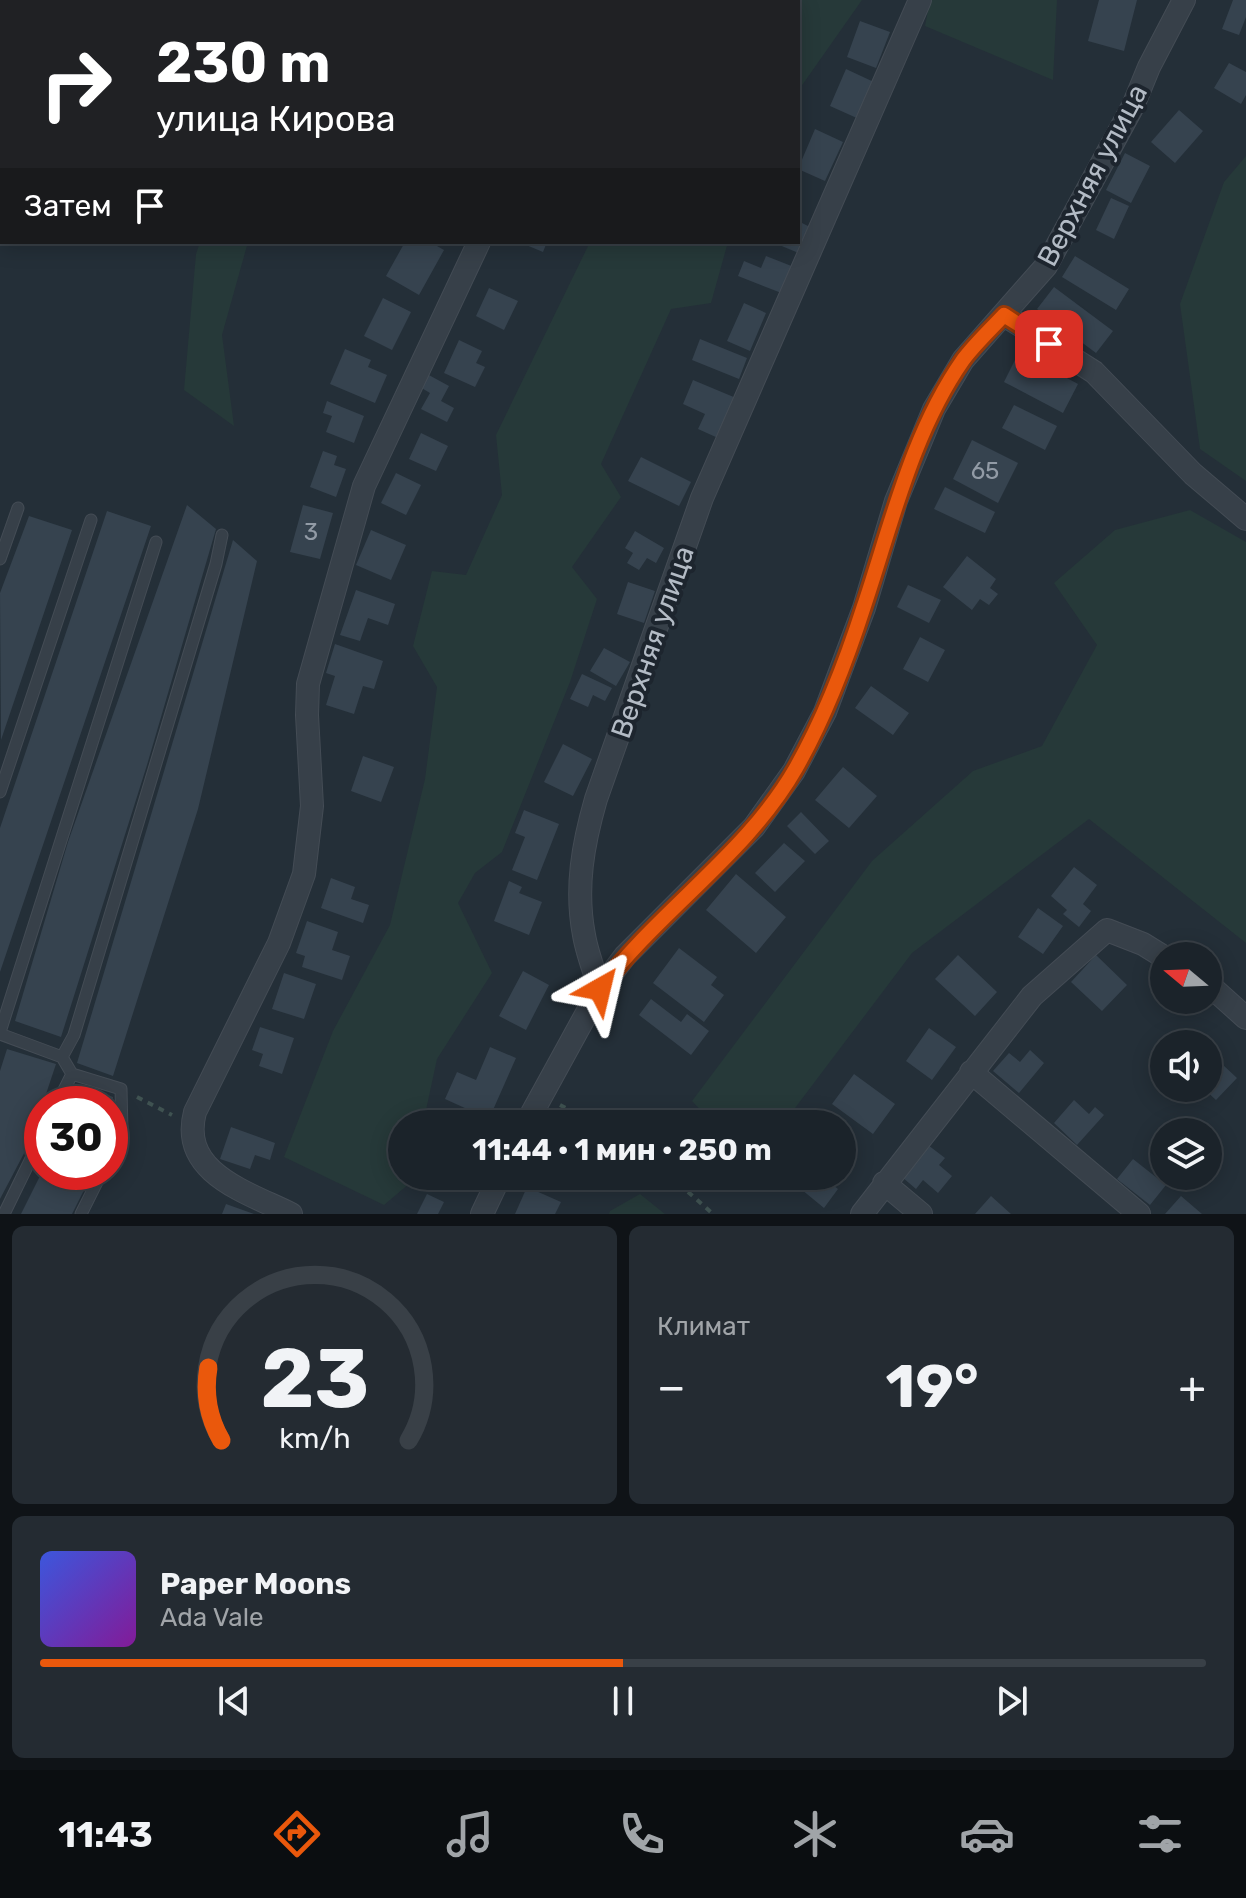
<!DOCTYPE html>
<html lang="ru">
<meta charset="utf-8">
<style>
body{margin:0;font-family:Rubik,sans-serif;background:#242b32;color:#f1f3f6;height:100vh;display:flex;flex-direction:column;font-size:30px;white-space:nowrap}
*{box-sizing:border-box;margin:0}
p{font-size:26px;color:#a0a4a8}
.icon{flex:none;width:44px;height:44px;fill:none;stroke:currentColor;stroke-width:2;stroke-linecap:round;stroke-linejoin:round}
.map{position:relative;height:1214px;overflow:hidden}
.drawer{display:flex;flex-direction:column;gap:12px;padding:12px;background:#0f1317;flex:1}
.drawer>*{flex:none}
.guide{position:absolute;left:0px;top:0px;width:800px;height:244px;box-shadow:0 4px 20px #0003,0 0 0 2px #394047;background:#202124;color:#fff;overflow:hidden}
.needle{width:52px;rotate:289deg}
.fabs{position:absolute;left:1150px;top:942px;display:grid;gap:16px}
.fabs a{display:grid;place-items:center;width:72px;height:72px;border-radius:50%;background:#1b232a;box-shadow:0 4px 20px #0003,0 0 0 2px #394047;font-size:40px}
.speed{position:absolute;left:24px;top:1086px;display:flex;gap:16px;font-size:40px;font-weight:700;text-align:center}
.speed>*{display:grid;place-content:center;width:104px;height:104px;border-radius:50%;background:#1b232a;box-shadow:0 4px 20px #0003,0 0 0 2px #394047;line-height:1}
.speed .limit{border:12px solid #d22;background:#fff;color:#111}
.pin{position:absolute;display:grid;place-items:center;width:68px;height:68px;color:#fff;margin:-34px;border-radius:16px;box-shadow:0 4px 12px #0006}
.me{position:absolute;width:88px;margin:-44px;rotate:37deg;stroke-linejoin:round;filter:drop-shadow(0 0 6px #0008)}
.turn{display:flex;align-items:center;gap:28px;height:168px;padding:0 24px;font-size:36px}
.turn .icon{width:104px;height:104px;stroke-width:2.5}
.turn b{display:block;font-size:56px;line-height:68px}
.then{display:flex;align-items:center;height:76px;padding:0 24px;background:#0003;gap:16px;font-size:30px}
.big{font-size:60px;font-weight:700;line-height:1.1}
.drawer .widget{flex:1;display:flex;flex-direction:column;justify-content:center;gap:12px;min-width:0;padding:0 28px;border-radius:12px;background:#242b32}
.drawer .dial{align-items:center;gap:0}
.dial svg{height:208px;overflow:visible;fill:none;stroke:#394047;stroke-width:7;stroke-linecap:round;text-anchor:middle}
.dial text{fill:#f1f3f6;stroke:none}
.song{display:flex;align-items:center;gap:24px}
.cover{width:96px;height:96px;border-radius:12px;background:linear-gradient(135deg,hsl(230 70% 55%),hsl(290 70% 35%))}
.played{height:8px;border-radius:4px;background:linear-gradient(90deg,#ea580c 50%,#394047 50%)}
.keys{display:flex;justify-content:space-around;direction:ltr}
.heat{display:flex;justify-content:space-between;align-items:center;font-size:44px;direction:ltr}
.drawer .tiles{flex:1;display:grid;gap:12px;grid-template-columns:1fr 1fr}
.widget:last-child{grid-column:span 2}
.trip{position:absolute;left:388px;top:1110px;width:468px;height:80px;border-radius:40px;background:#1b232a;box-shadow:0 4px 20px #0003,0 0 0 2px #394047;font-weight:700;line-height:80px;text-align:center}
.dock{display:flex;height:128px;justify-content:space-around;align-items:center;background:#0b0e11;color:#a0a4a8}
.dock .icon{width:56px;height:56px}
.dock .current{color:#ea580c}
.dock b{font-size:36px;color:#f1f3f6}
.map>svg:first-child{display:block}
.green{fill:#263939}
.building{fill:#36434f}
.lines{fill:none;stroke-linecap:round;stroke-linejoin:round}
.service-casing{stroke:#444c55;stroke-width:13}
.minor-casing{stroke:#444c55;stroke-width:24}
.path{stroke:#3f5251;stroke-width:4;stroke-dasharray:6 6;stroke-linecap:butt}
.service{stroke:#374049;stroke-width:11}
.minor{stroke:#374049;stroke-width:22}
.route-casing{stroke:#983908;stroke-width:20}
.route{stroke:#ea580c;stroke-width:14}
.labels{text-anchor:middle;stroke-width:8;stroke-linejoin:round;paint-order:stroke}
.number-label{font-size:24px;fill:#929ba6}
.street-label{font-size:28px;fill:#b3bbc5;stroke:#1d252e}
</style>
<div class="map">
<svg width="1246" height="1214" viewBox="0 0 1246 1214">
<rect width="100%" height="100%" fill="#242f38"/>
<path class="green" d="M341,0H470L339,2Z
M726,0H862L798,91V2H725Z
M930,0H1057L1053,80L925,26Z
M1246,156V481L1200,449L1180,304L1224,182Z
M200,242H248L222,335L234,426L184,390L196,254Z
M590,242H728L711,303L671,309L601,464L621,497L572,567L597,599L570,682L502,852L475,873L458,903L492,973L437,1059L423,1124H402V1176H412L410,1183L384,1205L284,1157L333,1031L390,925L425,779L437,687L413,646L432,571L466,575L502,495L496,435Z
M1190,510L1246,542V943L1089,819L912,953L783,1124H714L692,1101L872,861L973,771L1042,746L1097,645L1054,583L1115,530Z
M640,1194L665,1214H609L610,1211Z"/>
<path class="building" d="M1099,0H1137L1124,51L1088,41Z
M1233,0H1246V17L1239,35L1222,29Z
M860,21L890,32L876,68L847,57Z
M1229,63L1246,72V95L1241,104L1214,88Z
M846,69L876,83L859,119L830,106Z
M1179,110L1203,131L1175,163L1151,142Z
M815,129L843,142L825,181L798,169Z
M1125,153L1150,166L1131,203L1106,190Z
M1111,198L1129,206L1114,239L1096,230Z
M798,221L812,228L801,254L772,242H798Z
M405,242H430L444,250L419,295L386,276Z
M519,242H547L543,252Z
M766,256L794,267L784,294L738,276L744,261L761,268Z
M1075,256L1129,289L1116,310L1062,277Z
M1054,287L1113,331L1096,353L1037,309Z
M489,288L518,301L504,330L476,316Z
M383,298L411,312L392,350L364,336Z
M744,303L766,313L750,351L727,341Z
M700,339L747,358L739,379L692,360Z
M459,340L482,351L476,363L485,367L475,387L444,373Z
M345,349L371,360L368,367L387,375L375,403L330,384Z
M1019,352L1078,384L1063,413L1004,382Z
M427,374L449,386L441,401L454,408L447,422L421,409L430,393L420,387Z
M693,380L736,398L718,438L698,429L705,414L683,404Z
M327,401L364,416L354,443L326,432L332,416L323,413Z
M1014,405L1057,426L1045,450L1002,428Z
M421,433L448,446L436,471L409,459Z
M972,440L1018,463L998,503L953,479Z
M323,451L337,456L334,465L346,469L336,497L310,487Z
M641,457L691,482L679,506L628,481Z
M396,473L421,485L406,515L381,503Z
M945,487L995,512L985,533L934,509Z
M187,505L216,529L147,765L61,1037L15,1021L68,842Z
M303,505L333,513L320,559L290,552Z
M107,511L151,526L0,972V828Z
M29,516L72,530L1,740L0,593Z
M371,530L406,545L391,580L356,565Z
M635,531L664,548L656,563L647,558L639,570L627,563L633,553L625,548Z
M233,540L257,561L198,809L113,1076L77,1063Z
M967,556L996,579L990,588L998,594L989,605L980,599L972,610L943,587Z
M628,582L655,591L644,623L617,614Z
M908,585L941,600L929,623L897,607Z
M356,590L395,604L388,625L368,618L360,641L340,635Z
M920,637L945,650L928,682L903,669Z
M335,644L383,661L374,689L363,686L354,714L326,705L335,676L326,673Z
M604,648L630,662L616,686L590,671Z
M582,674L612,688L605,701L593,695L588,707L570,699Z
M871,686L909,713L893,735L855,708Z
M563,744L592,759L573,796L544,782Z
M363,756L394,767L381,802L351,791Z
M843,767L877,796L849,828L815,800Z
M524,810L559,824L537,880L512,870L525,837L515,833Z
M801,812L829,841L815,854L787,826Z
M784,843L805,861L775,892L755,873Z
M1074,867L1097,885L1083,904L1091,911L1079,927L1063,914L1067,910L1051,896Z
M736,874L786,917L756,953L706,910Z
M331,878L355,887L351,899L369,905L363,923L321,908Z
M509,881L522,887L519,893L542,902L529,935L494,921Z
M1038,908L1063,926L1043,954L1018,937Z
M307,921L338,932L332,950L350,956L342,980L302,967L305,956L296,953Z
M679,948L717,977L711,985L724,995L704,1022L653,983Z
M958,955L997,992L975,1016L935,979Z
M1096,955L1127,985L1102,1011L1071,982Z
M523,971L549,985L526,1030L499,1016Z
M284,973L316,984L304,1019L272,1009Z
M651,999L681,1022L687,1014L709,1031L691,1055L639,1015Z
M260,1027L294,1038L282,1074L259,1066L263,1054L252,1050Z
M929,1028L956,1047L932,1080L906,1061Z
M490,1047L516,1058L489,1119L445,1099L457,1072L476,1080Z
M7,1049L56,1064L30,1142L0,1199V1071Z
M1030,1050L1044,1063L1019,1093L993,1071L1009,1053L1020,1062Z
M1208,1051L1237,1078L1216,1100L1203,1088H1208Z
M854,1074L895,1104L873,1134L832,1104Z
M77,1084L113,1097V1104H69Z
M1074,1100L1089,1114L1095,1107L1104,1115L1077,1145L1054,1123Z
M231,1127L275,1143L270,1160L255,1155L250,1169L220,1159Z
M928,1145L945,1158L939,1165L952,1176L938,1193L923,1180L916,1189L902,1177Z
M1133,1159L1166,1185L1150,1205L1117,1179Z
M42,1172H93L72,1214H21Z
M534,1176H560L551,1188Z
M803,1176H821L838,1189L824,1208L796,1185Z
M527,1187L561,1202L555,1214H515Z
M427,1194L444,1202L438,1214H417Z
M991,1196L1011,1214H975Z
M1181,1196L1202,1214H1165Z
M226,1204L254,1214H222Z"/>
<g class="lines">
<defs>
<path id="service" d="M0,559L18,508
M0,792L91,520
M0,1032L156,542
M0,1034L62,1057L72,1074L121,1089L122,1132L110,1155
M62,1057L74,1035L216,564L222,535
M57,1104L72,1074
M4,1214L42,1136
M81,1214L102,1172"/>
<path id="minor" d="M124,2L127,0
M598,2L599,0
M0,27L2,28
M1004,315L1094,372L1193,474L1246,519
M1208,984L1246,1018
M600,989C594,971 587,953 584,935C575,888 583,844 596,799L702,498L920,0
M971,1072L1139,1214
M526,1124L600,989L625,956L754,827L794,771L825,712L864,608L896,501L934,409L963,360L1046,266L1133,106L1149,67L1184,0
M884,1183L921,1214
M291,1214C247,1192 179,1173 195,1112L279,943L304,874L312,806L307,715L308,684L364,486L479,242
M482,1214L500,1176
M862,1214L1032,996L1107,930L1143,944L1164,957"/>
</defs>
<use href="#service" class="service-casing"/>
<use href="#minor" class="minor-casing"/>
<path class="path" d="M137,1097L172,1115
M560,1105L595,1124
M670,1176L713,1214"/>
<use href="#service" class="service"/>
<use href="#minor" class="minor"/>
</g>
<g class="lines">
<defs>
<path id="route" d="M600,989C659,910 747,854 796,768C825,717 846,662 864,606C892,523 912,433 963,360C975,344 990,330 1004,315L1049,344"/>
</defs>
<use href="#route" class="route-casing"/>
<use href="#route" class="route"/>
</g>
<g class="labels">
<g class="number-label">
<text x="985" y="479">65</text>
<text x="311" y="540">3</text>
</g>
<g class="street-label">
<text transform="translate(1092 175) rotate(-62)" y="10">Верхняя улица</text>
<text transform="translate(652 642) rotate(-71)" y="10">Верхняя улица</text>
</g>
</g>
</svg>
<div class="fabs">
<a><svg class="needle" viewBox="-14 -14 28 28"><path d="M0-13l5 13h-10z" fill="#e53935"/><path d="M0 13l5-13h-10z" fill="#a0a4a8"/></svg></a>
<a><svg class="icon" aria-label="sound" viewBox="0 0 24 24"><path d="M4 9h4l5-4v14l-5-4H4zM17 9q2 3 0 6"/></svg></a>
<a><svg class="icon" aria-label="layers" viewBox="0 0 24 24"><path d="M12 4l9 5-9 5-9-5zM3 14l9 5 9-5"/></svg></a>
</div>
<div class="speed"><div class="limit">30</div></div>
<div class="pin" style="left:1049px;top:344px;background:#d93025"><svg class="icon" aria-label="arrive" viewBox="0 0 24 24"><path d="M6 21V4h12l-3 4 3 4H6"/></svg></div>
<svg class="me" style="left:600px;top:989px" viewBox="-20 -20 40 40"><path d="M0-17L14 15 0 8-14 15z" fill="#ea580c" stroke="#fff" stroke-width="4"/></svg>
<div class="trip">11:44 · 1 мин · 250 m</div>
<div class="guide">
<div class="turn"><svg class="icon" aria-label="right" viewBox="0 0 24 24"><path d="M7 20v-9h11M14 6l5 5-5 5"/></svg><div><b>230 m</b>улица Кирова</div></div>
<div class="then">Затем<svg class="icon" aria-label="arrive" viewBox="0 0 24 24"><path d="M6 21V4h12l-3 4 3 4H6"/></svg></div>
</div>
</div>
<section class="drawer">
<div class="tiles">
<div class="widget dial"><svg viewBox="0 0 100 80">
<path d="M14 69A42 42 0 1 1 86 69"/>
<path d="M14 69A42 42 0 0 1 9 41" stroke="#ea580c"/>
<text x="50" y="56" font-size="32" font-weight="700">23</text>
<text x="50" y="72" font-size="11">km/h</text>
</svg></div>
<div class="widget"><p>Климат</p>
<div class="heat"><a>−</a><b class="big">19°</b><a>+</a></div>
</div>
<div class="widget">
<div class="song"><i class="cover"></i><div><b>Paper Moons</b><p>Ada Vale</p></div></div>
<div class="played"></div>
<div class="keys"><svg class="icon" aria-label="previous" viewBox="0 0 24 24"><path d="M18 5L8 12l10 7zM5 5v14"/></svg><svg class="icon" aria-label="pause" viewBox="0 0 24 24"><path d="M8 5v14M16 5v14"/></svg><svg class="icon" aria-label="next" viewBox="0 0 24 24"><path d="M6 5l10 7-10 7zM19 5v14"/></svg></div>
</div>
</div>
</section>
<nav class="dock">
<b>11:43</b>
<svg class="icon current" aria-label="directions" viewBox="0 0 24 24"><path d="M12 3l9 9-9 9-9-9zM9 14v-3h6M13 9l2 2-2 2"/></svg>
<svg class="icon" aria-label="music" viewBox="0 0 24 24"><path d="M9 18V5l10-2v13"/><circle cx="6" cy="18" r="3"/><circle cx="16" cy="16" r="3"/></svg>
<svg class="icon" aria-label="phone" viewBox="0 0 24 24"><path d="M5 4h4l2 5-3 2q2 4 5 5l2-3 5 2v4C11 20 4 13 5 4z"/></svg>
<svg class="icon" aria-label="climate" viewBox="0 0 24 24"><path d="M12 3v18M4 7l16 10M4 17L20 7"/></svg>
<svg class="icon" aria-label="car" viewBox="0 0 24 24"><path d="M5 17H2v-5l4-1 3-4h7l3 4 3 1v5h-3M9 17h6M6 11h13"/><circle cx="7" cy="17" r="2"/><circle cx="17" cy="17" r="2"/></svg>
<svg class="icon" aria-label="filters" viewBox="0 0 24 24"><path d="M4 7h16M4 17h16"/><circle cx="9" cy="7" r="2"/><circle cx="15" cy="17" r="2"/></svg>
</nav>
